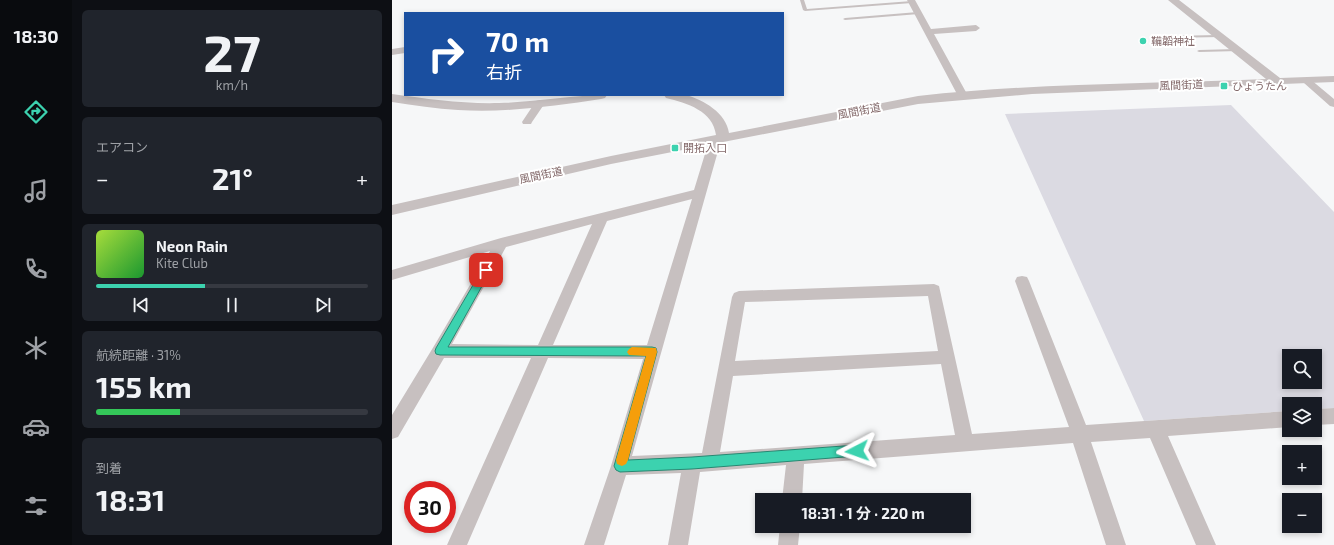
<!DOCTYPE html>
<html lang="ja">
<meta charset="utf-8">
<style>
body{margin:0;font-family:"Exo 2","Noto Sans JP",sans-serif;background:#20242c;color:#f1f3f6;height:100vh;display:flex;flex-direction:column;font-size:15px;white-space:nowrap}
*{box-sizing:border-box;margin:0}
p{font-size:13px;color:#9ea1a6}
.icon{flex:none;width:22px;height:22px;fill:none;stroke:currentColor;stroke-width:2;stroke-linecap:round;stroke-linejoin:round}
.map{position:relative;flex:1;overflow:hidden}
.panel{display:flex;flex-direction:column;gap:10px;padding:10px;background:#0d0f14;width:320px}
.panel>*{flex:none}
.hud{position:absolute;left:12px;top:12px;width:380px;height:84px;border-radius:0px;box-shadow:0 2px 6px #0003;background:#1a4fa0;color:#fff;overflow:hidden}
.buttons{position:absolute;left:890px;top:349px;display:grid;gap:8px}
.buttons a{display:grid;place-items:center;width:40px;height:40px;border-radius:0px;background:#171b24;box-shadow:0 2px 6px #0003;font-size:20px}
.speed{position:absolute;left:12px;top:481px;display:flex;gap:8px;font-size:20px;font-weight:700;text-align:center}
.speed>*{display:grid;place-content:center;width:52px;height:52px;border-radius:50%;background:#171b24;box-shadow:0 2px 6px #0003;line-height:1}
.speed .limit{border:6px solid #d22;background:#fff;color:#111}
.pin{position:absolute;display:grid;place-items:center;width:34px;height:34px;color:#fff;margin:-17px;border-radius:8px;box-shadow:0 2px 6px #0006}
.me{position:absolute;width:44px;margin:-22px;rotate:266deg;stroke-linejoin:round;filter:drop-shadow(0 0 3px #0008)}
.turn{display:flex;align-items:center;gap:14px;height:84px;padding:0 16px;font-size:18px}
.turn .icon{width:52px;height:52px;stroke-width:2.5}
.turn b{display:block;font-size:28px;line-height:34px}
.big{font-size:30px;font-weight:700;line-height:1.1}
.panel .tile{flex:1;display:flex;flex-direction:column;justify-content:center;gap:6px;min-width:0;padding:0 14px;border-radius:6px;background:#20242c}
.panel .dial{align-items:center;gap:0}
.dial b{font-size:52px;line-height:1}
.song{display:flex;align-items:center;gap:12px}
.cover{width:48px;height:48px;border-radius:6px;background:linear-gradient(135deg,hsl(80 70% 55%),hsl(130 70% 35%))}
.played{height:4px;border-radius:2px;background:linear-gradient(90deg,#3cd2af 40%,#363941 40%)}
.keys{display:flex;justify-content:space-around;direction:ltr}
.heat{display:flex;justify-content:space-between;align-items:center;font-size:22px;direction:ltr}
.charge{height:6px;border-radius:3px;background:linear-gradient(90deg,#34c759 31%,#363941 0)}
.trip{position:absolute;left:363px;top:493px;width:216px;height:40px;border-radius:0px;background:#171b24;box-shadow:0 2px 6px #0003;font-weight:700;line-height:40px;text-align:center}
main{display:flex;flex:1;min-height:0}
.tabs{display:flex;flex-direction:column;width:72px;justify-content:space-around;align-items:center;background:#090b0e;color:#9ea1a6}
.tabs .icon{width:28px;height:28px}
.tabs .selected{color:#3cd2af}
.tabs b{font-size:18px;color:#f1f3f6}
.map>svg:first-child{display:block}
.green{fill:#dbdae2;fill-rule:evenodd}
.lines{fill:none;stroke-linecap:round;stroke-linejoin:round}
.service{fill:#c7c0c0;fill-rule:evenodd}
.minor{fill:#c7c0c0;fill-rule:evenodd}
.tertiary{fill:#c7c0c0;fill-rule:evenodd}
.route{fill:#3cd2af;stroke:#278872}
.slow{fill:#f59e0b}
.poi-dot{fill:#3cd2af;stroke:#fff;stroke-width:1.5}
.labels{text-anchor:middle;stroke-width:4;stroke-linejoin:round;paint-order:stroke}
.far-poi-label{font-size:11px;fill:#846a6b;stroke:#fff;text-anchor:start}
.far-street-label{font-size:11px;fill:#846a6b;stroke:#fff}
</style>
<main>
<nav class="tabs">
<b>18:30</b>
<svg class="icon selected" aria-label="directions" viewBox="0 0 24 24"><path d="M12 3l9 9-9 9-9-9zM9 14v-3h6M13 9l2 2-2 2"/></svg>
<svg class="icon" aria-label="music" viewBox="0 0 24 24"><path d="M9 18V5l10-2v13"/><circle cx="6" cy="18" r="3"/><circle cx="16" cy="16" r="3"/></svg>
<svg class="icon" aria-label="phone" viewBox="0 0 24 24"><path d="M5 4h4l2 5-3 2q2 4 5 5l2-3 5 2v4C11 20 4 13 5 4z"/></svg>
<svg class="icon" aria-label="climate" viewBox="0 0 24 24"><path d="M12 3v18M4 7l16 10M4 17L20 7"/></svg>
<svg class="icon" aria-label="car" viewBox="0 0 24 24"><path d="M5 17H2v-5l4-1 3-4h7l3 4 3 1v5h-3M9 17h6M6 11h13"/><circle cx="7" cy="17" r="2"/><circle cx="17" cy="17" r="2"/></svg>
<svg class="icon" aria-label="filters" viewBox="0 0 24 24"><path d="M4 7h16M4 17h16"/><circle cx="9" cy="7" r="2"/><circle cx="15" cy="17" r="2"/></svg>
</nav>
<section class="panel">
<div class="tile dial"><b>27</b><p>km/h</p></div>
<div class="tile"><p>エアコン</p>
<div class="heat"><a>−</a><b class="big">21°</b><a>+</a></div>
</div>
<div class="tile">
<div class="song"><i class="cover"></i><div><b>Neon Rain</b><p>Kite Club</p></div></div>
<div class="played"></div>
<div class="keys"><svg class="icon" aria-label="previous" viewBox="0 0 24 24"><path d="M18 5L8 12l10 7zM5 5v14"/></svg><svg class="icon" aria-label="pause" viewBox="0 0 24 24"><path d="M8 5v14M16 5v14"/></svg><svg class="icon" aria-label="next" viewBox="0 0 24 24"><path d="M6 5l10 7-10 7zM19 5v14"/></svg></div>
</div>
<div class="tile"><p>航続距離 · 31%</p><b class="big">155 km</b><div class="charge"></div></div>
<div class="tile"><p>到着</p><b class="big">18:31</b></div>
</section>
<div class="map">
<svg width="942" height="545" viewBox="0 0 942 545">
<rect width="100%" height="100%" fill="#f6f7f8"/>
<path class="green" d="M839,105L942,212V408L923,409V404H897V411L752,421L613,114ZM897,356H923V382H897Z"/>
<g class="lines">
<path class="service" d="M408,0H412L415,9L520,1L522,2L520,3L413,11L411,10Z
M526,12H527V14L453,20L451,19L453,18Z
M826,35H828V37L775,38L773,37L775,36Z
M845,49L847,50V51L807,52L805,51L807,50Z"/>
<path class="minor" d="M515,0H523L539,29L584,25L588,28L584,31L542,34L575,94L573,96H567L565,94Z
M13,47V53L0,55V49Z
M915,78L918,79L942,99V107L938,106L912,83L910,81Z
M148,100L153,103L140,122L139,124H131L130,122L144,101Z
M320,136L324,137L328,144L240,456L310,453L340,297L342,293L347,291L542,284L547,286L580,434L677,427L623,281L625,277L630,276L635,277L637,281L694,425L897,411V427L776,436L824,545H804L758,438L699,442L734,545H714L681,443L412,464L410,500H390L394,465L308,472L296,545H276L289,473L234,475L212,545H192L219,466L251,359L156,358L75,545H55L139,358H52L6,437L0,439V415L42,346L98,251L0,280V270L109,238L302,190L316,144L315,139ZM300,199L255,345H161L215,221ZM200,224L146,345L60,344L114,247ZM536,296L546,351L343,361L353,302ZM549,364L563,435L328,452L341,376Z
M942,408V424L923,425V409Z
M388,526H408L406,545H386Z"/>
<path class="tertiary" d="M776,0H787L888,78L942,76V82L640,94L526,104L219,164L0,215V205L219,156L324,135C321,111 295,103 274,98L272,95C279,95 287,94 294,95C312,100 334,113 337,133L526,96C642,83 758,84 874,79Z
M0,94C36,99 71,104 107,103C144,102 179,95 215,95L213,98L209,99C162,106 114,113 66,110C44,109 22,105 0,102Z"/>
</g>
<path class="route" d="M94,267L99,270L56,347H260L264,348L265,352L236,460L300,457L465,445L469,447L471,451L469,455L465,456L300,469L228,472L224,470L222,466L254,356L48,355L44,354L43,351L44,348L91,268Z"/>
<path class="slow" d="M240,347L264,348L265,352L236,460L234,464L230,466L225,464L224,460L254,356L237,355L235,352L237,349Z"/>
<g class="poi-dot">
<circle cx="751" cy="41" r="4"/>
<rect x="828" y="82" width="8" height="8" rx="2"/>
<rect x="279" y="144" width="8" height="8" rx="2"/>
</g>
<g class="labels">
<g class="far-poi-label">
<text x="759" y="45">鞴韜神社</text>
<text x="840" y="90">ひょうたん</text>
<text x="291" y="152">開拓入口</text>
</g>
<g class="far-street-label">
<text transform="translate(789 85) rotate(-2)" y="4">風間街道</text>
<text transform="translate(467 111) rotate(-11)" y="4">風間街道</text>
<text transform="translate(149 175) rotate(-12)" y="4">風間街道</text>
</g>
</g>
</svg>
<div class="buttons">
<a><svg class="icon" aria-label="search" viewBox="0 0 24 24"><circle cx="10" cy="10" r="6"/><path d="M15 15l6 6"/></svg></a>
<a><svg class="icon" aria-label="layers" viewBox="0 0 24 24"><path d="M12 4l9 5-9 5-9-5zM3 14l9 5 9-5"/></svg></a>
<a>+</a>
<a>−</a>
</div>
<div class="speed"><div class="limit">30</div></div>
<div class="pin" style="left:94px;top:270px;background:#d93025"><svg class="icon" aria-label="arrive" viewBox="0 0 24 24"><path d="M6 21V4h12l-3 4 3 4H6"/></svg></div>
<svg class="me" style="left:465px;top:451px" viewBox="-20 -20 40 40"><path d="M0-17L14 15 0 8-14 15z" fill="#3cd2af" stroke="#fff" stroke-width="4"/></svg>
<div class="trip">18:31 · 1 分 · 220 m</div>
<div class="hud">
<div class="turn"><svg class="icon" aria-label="right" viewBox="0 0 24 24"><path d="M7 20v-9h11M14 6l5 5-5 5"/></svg><div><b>70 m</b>右折</div></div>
</div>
</div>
</main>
